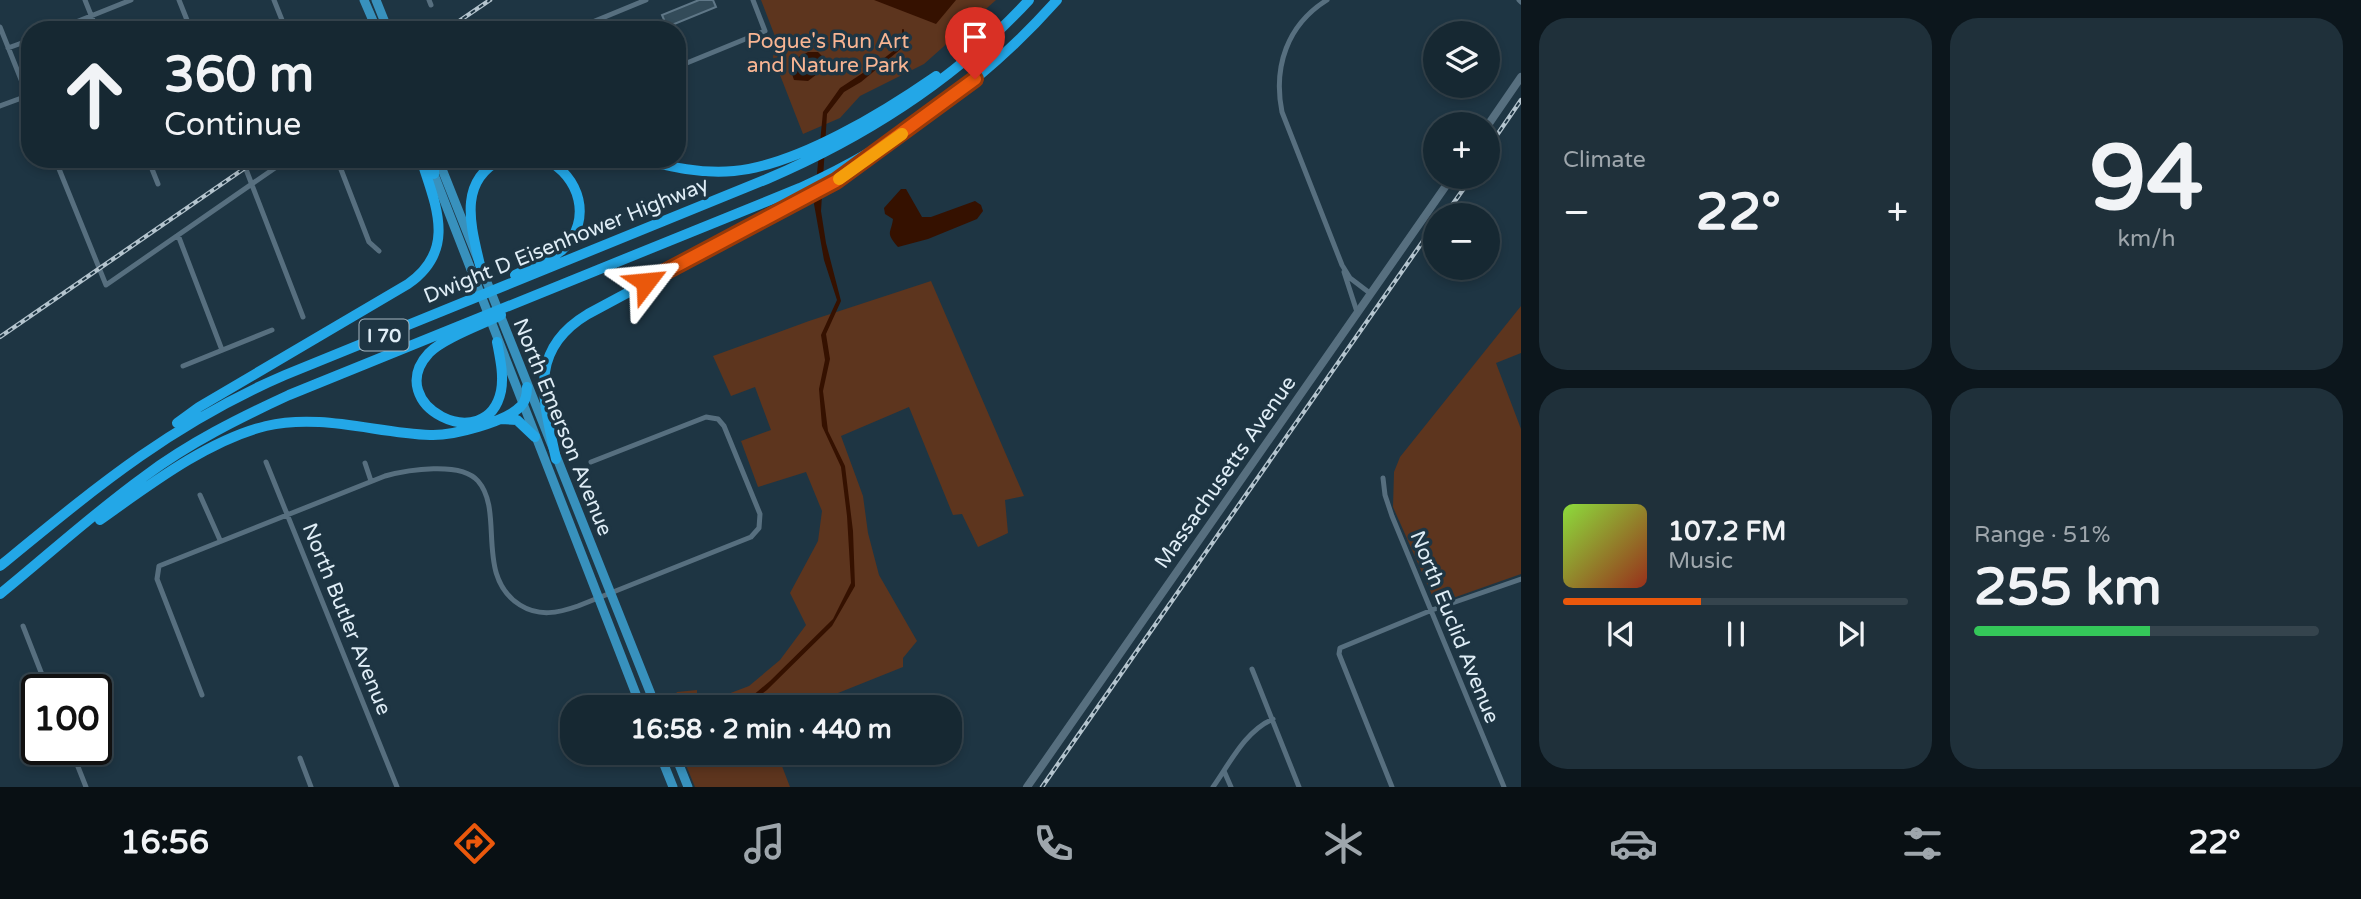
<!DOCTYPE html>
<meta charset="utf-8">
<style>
body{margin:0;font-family:"Varela Round",sans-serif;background:#1f303a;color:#f1f3f6;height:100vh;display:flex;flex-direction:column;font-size:26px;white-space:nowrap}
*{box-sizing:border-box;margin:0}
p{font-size:23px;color:#9ea6ac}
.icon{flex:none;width:38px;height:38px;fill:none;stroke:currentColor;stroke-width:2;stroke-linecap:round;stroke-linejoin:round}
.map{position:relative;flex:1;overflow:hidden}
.side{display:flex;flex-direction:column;gap:18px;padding:18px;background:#0c161c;width:840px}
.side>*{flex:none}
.banner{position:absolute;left:21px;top:21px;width:665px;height:147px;border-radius:28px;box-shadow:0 4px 10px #0003,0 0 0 2px #35444d;background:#162832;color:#f1f3f6;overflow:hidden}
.tools{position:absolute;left:1423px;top:21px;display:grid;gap:14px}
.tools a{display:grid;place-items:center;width:77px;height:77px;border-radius:50%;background:#162832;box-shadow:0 4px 10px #0003,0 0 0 2px #35444d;font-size:35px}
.speed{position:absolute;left:21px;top:674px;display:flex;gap:14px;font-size:35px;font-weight:700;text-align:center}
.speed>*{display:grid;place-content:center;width:91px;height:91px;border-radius:50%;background:#162832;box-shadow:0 4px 10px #0003,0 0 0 2px #35444d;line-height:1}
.speed .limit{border:4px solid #111;border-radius:10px;background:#fff;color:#111}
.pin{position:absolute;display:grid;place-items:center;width:60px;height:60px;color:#fff;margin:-72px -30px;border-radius:50% 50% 50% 0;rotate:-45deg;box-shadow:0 0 7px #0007}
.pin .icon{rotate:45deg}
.me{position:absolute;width:77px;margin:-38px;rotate:61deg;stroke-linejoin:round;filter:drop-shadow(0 0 5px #0008)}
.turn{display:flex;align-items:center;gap:24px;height:147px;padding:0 28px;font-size:32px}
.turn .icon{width:91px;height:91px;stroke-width:2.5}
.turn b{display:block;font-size:49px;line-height:60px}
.big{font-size:52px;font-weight:800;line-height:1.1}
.side .card{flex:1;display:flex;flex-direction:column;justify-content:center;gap:10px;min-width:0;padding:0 24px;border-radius:28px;background:#1f303a}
.side .dial{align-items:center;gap:0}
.dial b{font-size:91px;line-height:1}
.song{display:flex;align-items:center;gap:21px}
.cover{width:84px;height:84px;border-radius:10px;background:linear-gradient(135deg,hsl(90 70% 55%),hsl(10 70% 35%))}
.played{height:7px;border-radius:4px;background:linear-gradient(90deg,#ea580c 40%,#35444d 40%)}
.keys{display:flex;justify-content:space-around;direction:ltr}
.heat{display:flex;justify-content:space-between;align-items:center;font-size:38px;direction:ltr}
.charge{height:10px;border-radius:5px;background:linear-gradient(90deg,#34c759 51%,#35444d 0)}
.side .tiles{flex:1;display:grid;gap:18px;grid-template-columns:repeat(2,1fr)}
.trip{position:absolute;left:560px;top:695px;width:402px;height:70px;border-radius:28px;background:#162832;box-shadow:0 4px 10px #0003,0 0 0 2px #35444d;font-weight:800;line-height:70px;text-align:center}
.dock{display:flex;height:112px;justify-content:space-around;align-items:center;background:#091014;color:#9ea6ac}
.dock .icon{width:49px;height:49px}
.dock .active{color:#ea580c}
.dock b{font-size:32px;color:#f1f3f6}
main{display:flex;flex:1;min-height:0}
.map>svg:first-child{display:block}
.green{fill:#5d351e}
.water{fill:#351100}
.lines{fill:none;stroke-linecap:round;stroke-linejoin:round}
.stream{stroke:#351100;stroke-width:2}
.building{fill:#334b59;stroke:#5f7787;stroke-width:2}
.minor{stroke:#576f7f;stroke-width:5}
.secondary{stroke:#576f7f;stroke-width:8}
.primary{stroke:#3891bd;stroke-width:9}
.motorway{stroke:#23a7e7;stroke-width:10}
.rail-casing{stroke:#b4c4ce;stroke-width:4.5}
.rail{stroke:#1e3543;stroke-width:2;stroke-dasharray:5;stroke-linecap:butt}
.route-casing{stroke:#983908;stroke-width:18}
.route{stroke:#ea580c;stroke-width:12}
.slow{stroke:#f59e0b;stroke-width:12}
.labels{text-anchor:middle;stroke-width:7;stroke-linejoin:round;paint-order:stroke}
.shield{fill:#1e3543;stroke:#a5b6c0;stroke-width:2}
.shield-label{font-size:19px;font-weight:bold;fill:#dfedf6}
.park-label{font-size:21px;fill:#f8b593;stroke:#1e3543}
.street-label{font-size:21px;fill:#dfedf6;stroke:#1e3543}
</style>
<main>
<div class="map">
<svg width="1521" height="787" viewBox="0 0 1521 787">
<rect width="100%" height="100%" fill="#1e3543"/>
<path class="green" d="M761,0H996L924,64L860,96L840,118L803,134L773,57L776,39Z
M931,281L1024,496L1005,500L1008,533L978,547L962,514L953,515L909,407L841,436L863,496L868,533L879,575L917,641L903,658V667L803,707H667L677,692L697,690V697L707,702L749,686L780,660L806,625L790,593L818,541L822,511L806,472L758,487L741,441L771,430L755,387L731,396L713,356L809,321Z
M1521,306V353L1496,363L1521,429V574L1436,604L1393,507L1394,472L1400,457Z
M681,753H777L790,787H695Z"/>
<path class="water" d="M874,0H956L936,24Z
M901,40L905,41L902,48L861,82L844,92L827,114L821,211L826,243L841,301L826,334L830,359L823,391L828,431L845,466L853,531L855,586L832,626L767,690L745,707H739L770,681L833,619L851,583L847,516L841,467L822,426L819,389L825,360L821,335L837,300L824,260L814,204L823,112L840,88L878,63L897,48Z
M808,52H818L830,64L808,81L794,80L790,68L791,61Z
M901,189H906L922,217H931L975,201L981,205L983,211L977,219L928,239L898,247C885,232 891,234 893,219L885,214L884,208Z"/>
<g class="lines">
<path class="stream" d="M903,40V30"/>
</g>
<path class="building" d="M699,0H713L716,7L667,27L662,15Z"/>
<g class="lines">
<path class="minor" d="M85,0L97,30
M179,0L191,30
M274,0L286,30
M429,0L431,5
M1327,0C1287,25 1273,67 1282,112L1342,265L1350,278L1371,294
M1519,0L1521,2
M0,27L30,102
M56,30L131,0
M573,30L646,0
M8,48L30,40
M677,67L765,31L753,0
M0,106L27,96
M55,159L106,285L288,159
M148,159L158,184
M242,159L303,317
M337,159L369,242L379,251
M178,235L222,350
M1344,272L1357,312
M183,366L272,330
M266,462L397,787
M365,463L371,481
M1383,478L1385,495L1392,516L1504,787
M200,495L220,540
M23,626L48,690
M1252,669L1299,787
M202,695L157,579L159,566L385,476C407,470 461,461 478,481C505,512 474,576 520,605C539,617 558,613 578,606L751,537L759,528L760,514L724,426L718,419L706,417L591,462
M71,749L86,787
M300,758L311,787
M1224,771L1231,787
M1213,787C1230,763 1245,731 1273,719
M1392,787L1339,654L1340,648L1432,610L1521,579"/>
<path class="secondary" d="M1488,125L1521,77
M1027,787L1452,177"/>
<path class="primary" d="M364,0L377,30
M376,0L388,30
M428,159L641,707
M438,159L656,707
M659,752L673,787
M674,752L688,787"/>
<path class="motorway" d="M639,159C671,167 701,174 734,171C798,165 884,112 936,76
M434,174V167L441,159
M480,265C471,226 457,181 502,159
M515,275C531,267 550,261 563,249C593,220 580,176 545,159
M497,342C500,358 504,375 501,391C487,458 381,405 429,353C444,338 481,325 501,315
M501,419L517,420L535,437
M177,423L199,407L408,284C457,250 436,206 421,159
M556,459C544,401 526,351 588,314L830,184L869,158
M100,520C148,486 208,440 266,426C321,413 376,433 430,435C452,436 506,422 521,406C526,401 527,394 527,387
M0,566C94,489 171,424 285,375L767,179C865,137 956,79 1029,0
M0,594C48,555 95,512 145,476C189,443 239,418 289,395L800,188C897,144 986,80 1057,0"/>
<defs>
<path id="rail" d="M446,30L490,0
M1488,148L1521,100
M1445,215L1472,177
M0,337L258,159
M1042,787L1435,224"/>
</defs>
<use href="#rail" class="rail-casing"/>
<use href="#rail" class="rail"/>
</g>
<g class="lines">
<defs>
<path id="route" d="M646,282L836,181L975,79"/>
</defs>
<use href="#route" class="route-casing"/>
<use href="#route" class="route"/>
<path class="slow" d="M839,179L902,134"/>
</g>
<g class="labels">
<rect class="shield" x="359.5" y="319.5" width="49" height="31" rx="5"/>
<g class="shield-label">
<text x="384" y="342">I 70</text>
</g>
<g class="park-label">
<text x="828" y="48">Pogue's Run Art<tspan x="828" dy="24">and Nature Park</tspan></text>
</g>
<g class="street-label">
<text transform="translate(566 240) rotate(-22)" y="7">Dwight D Eisenhower Highway</text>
<text transform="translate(563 427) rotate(68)" y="7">North Emerson Avenue</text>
<text transform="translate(1225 472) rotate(-55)" y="7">Massachusetts Avenue</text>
<text transform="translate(347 619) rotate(68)" y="7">North Butler Avenue</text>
<text transform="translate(1455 627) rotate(68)" y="7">North Euclid Avenue</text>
</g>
</g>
</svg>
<div class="tools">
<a><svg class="icon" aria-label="layers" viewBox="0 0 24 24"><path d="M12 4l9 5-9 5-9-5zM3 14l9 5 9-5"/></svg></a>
<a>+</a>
<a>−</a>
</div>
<div class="speed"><div class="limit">100</div></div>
<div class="pin" style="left:975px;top:79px;background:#d93025"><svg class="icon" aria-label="arrive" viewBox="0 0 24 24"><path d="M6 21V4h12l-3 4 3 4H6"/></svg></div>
<svg class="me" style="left:646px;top:282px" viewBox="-20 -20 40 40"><path d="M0-17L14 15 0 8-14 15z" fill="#ea580c" stroke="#fff" stroke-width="4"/></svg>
<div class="trip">16:58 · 2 min · 440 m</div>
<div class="banner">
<div class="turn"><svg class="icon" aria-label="ahead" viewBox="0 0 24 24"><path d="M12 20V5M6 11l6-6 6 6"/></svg><div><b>360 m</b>Continue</div></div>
</div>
</div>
<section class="side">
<div class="tiles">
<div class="card"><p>Climate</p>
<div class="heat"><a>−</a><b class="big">22°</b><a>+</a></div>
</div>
<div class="card dial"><b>94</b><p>km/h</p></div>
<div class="card">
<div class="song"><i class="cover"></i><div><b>107.2 FM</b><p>Music</p></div></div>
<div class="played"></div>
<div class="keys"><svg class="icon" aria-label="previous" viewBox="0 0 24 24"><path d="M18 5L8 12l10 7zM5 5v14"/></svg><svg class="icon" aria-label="pause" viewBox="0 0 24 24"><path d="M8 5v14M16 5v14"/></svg><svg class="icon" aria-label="next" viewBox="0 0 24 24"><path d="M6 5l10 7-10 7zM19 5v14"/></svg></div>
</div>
<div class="card"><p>Range · 51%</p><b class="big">255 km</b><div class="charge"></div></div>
</div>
</section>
</main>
<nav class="dock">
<b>16:56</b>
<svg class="icon active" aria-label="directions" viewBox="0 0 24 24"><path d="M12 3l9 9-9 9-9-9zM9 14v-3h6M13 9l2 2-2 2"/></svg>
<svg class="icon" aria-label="music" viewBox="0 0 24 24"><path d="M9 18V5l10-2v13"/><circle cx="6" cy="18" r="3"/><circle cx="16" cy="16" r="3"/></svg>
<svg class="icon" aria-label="phone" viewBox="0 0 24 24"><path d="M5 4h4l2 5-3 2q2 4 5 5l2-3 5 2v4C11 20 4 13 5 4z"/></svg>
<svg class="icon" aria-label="climate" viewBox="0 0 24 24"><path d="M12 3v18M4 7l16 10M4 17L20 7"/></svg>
<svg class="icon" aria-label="car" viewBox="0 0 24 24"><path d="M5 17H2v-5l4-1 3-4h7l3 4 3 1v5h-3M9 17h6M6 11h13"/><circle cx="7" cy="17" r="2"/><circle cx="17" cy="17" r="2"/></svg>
<svg class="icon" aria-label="filters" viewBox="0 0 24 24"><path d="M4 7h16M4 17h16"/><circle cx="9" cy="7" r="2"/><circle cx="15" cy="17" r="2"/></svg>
<b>22°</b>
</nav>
